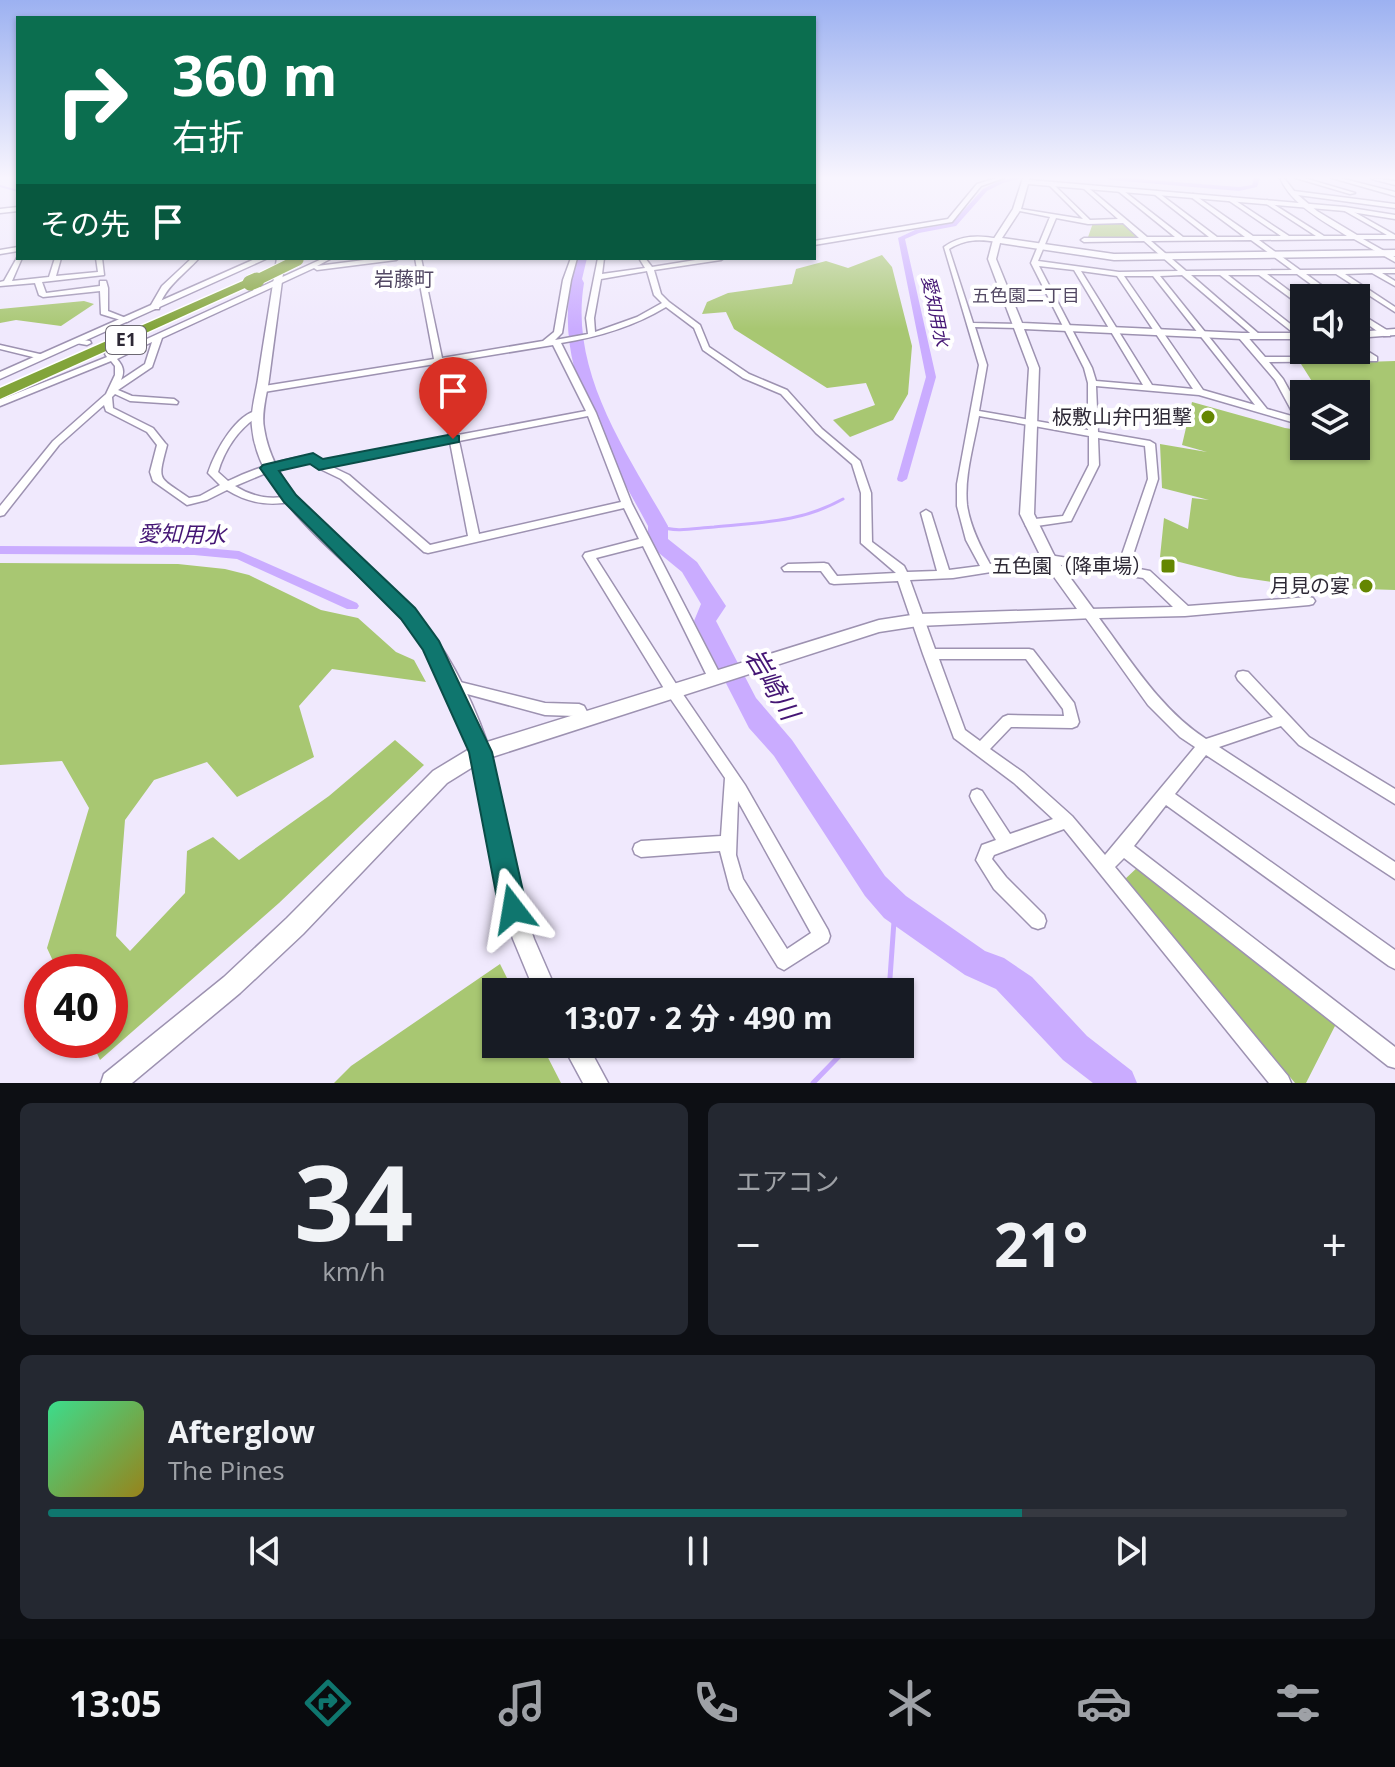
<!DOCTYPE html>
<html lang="ja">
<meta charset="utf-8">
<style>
body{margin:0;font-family:"Open Sans","Noto Sans JP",sans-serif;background:#242831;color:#f1f3f6;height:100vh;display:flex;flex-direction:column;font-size:30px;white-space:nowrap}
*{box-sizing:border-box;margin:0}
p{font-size:26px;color:#9ea1a6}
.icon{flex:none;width:44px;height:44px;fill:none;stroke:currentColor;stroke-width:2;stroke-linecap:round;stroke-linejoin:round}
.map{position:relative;height:1083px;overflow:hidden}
.drawer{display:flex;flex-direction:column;gap:20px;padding:20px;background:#0d0f14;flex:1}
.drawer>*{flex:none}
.hud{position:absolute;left:16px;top:16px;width:800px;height:244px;border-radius:0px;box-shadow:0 2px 6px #0004;background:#0b6e4f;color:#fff;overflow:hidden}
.controls{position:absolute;left:1290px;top:284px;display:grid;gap:16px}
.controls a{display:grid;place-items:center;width:80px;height:80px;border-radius:0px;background:#171b24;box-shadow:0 2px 6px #0004;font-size:40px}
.speed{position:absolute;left:24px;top:954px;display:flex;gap:16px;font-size:40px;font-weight:700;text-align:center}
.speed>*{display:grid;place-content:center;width:104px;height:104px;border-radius:50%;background:#171b24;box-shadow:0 2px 6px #0004;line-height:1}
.speed .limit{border:12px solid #d22;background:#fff;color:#111}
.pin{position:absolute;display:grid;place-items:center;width:68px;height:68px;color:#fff;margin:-82px -34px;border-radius:50% 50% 50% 0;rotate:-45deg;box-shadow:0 0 8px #0007}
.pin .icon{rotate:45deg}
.me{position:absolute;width:88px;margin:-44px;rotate:346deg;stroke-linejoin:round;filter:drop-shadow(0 0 6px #0008)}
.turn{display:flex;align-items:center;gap:28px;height:168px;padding:0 24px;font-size:36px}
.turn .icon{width:104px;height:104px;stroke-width:2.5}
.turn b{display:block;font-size:56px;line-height:68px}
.then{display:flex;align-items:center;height:76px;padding:0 24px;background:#0003;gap:16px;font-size:30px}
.big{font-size:60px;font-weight:700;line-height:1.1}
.drawer .card{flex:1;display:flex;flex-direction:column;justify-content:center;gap:12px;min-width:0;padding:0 28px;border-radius:12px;background:#242831}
.drawer .dial{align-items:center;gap:0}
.dial b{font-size:104px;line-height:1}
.song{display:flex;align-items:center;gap:24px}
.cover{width:96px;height:96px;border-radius:12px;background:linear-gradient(135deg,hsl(150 70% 55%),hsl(50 70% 35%))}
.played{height:8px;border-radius:4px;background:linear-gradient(90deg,#0f766e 75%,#363941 75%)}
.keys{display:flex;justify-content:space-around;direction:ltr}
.heat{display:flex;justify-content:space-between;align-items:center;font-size:44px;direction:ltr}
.drawer .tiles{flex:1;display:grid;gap:20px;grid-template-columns:1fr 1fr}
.card:last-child{grid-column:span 2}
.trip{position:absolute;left:482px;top:978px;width:432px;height:80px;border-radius:0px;background:#171b24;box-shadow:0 2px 6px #0004;font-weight:700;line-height:80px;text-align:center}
.menu{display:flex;height:128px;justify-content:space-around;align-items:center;background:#090b0e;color:#9ea1a6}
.menu .icon{width:56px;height:56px}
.menu .on{color:#0f766e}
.menu b{font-size:36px;color:#f1f3f6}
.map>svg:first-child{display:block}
.green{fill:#a8c772}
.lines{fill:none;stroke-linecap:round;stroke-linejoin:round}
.stream-far2{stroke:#caacff;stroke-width:2}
.stream-far1{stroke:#caacff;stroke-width:3}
.stream{stroke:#caacff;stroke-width:5}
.canal{fill:#caacff;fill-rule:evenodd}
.river{fill:#caacff;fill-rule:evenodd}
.minor-casing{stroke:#9d92b1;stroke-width:3}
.tertiary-casing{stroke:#9d92b1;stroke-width:3}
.motorway-casing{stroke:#fff;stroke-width:3}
.minor{fill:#fff;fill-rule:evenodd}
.tertiary{fill:#fff;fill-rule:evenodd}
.motorway{fill:#82a43a;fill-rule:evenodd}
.motorway-bridge-far1-casing{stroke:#fff;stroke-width:13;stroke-linecap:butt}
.motorway-bridge-casing{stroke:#fff;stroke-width:17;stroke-linecap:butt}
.motorway-bridge-far1{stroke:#82a43a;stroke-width:11}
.motorway-bridge{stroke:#82a43a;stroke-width:15}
.route{fill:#0f766e;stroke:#0a4d48;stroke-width:2}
.poi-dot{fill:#648601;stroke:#fff;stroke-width:3}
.labels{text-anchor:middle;stroke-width:8;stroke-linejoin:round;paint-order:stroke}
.far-neighbourhood-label{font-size:18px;fill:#534964;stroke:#fff}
.far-water-label{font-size:18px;font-style:italic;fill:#441574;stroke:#fff}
.shield{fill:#fff;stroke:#6c6872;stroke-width:2}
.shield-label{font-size:18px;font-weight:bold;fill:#2d2835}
.far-quarter-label{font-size:20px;fill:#534964;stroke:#fff}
.poi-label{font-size:20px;fill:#2d2835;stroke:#fff;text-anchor:end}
.water-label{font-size:22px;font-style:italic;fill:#441574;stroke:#fff}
.near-water-label{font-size:26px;font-style:italic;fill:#441574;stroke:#fff}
</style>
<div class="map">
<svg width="1395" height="1083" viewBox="0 0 1395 1083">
<rect width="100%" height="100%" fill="#f0e9fd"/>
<path class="green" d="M1123,222L1142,239L1087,240L1093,223Z
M882,255L892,267L912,346L908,394L893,420L850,437L833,420L875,405L866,383L827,388L734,329L726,312L702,314L707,302L728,293L792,284L796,269L826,261L848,268Z
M84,301L94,304L61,326L16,320L0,323V309Z
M1395,361V590L1305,587L1238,577L1160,557L1164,518L1188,529L1192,498L1209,500L1162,488L1160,444L1207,452L1182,445L1192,402L1285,428L1304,431V446H1356V394H1320L1301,364Z
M0,563L178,564L225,569L249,575L321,610L358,618L396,652L414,660L426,682L332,669L299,706L314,757L237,797L207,762L154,780L125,820L116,936L130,951L185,893L187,851L213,837L239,860L329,796L395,740L424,765L279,903L100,1060L91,1040H110V972H58L47,948L89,808L62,761L0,765Z
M1139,866L1337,1022L1306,1083H1295L1124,880Z
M500,964L514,992H496V1044H541L561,1083H334L351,1066Z"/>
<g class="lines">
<path class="stream-far2" d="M0,186L18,191"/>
<path class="stream-far1" d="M658,526C677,533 695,528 714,527C761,522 800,523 843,499"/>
<path class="stream" d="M889,992L895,907
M813,1083L851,1044"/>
<path class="canal" d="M1013,178H1023L1003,183L987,191L956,226L919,233L905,239L936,377L907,479L902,482L898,481L897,479L926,377L898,238L915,230L952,223L983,189L999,181Z
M1107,178H1127L1239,187L1252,185L1254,178H1260L1257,187L1239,191L1110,180Z
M0,546L194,547L239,551L357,603L359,606L357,609H347L237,559L194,555L0,554Z"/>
<path class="river" d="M575,258H587L582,279L584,283C569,372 626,451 668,526V539L697,562L726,606L716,621L756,698L792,740L885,876L906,896L985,951L1004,958L1032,977L1087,1036L1132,1071L1137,1083H1093L1063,1060L996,989L965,975L884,918L865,896L774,756L749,728L694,621L701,604L682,572L654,549L648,539V526C608,451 554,372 571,284L569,280Z"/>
<defs>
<path id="minor" d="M997,178H1004L981,186L952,222L814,245V241L948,219L977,184Z
M1280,178H1284L1294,191L1395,204V208L1298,195L1317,211L1357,235H1387L1343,210V208H1347L1395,235V239H1363L1395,257V262L1354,239L1259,240L1300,270L1395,269V273H1382L1395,281V286L1372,273L1345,274L1395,307V312L1336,274H1306L1339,298H1330L1297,274H1267L1304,302V308L1259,275H1228L1303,334V338H1300L1220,275H1191L1259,334V338H1256L1182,275L1160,276L1267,409L1295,417L1275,380L1239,338V334H1245L1265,357H1365L1356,350V344L1377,357V361L1269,362L1283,379L1304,417V424L1302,425L1199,395L1096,386L1098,432L1150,441L1155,444L1158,479L1129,567L1150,571L1188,606L1309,597L1313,598L1315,601L1313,604L1309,605L1185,616L1099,618C1131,661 1161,710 1206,739L1273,717L1238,680L1236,676L1238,672L1243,671L1248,672L1309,737L1395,789V804L1299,745L1281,726L1219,747L1395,862V879L1206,755L1175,794L1395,950V969L1389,966L1166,805L1134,846L1395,1047V1068L1388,1066L1124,858L1115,867L1288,1076L1291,1083H1269L1064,829L994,855L992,859L1006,877L1044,915L1046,921L1044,927L1038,929L1032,927L994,889L976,860L982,845L996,840L972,801L970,796L972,791L977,789L982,791L1010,834L1053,819L1014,783L954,738L923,654L898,581L834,584L830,583L821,571H784L782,568L788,564L824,563L828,564L837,576L896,573L861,543V493L852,464L816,433L781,394L743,378L703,350L694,328L666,307C633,327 598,337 561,343L596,413L632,504L722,678L720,682L715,683L710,682L643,546L596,558L678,687L745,785L828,930L830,936L828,942L784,970L778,967L730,889L720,851L641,857L635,854L633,849L635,844L641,841L721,836L725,778L668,695L583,556L585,553L639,539L624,508L428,553L424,552L341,479L316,467L311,461L273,470L235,486C253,497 269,500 290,496L295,499L294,501C269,507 248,503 227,490L207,500L187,505L153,481L150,472L157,445L147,432L106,411L104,405L59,445L4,515L0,516V506L53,441L106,394L115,375V366L111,361L0,406V400L107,357L105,354L106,352H112L114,354L324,258H332L317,266L380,258H399L396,260L317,270L314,268L162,338L152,367L118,390L132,396L174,399L178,402L177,404L130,401L115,394L112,397L113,408L153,428L165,443L167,445C157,483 158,476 189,498L200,496L220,485L208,473C215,452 237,410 262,410V414C240,426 225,448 218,472L228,481C255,468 283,459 313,455L316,456L321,461L449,437L435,364L264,392L260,389L264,386L434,359L415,258H421L442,358L543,341L554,332L563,280L571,258H577L571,280L562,333L555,340L588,334L586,318L598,258H604L602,274L645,268L639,258H645L652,267L708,258H724L721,260L654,270L661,294L669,302L700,325L709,347L749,374L787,390L822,429L860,461L871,493L872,542L904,566L907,572L937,571L921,513L926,510L931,513L949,570L980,566L966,540L957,506V484L979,365L944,247C961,235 979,235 999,239V241L997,242C980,239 965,239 949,249L973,323L1019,324L1023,326L1019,328L975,327L987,365L979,411L1088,430V383L1084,368L1031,263L1050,217L1015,210V208L1083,219L1049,185L1051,182L1090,220L1118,219L1083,188L1085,185L1147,237H1175L1118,191L1120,188L1183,237H1209L1154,194V192L1156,191L1217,237H1245L1191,197V195L1193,194L1253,236H1281L1228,200V198L1230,197L1289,236H1316L1265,203V201L1267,200L1324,236H1347C1322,220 1292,205 1280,178ZM1056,218L1088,224L1123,223L1139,238H1084L1081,240L1084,242L1144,241L1178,271L1119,272L1038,261ZM1251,240L1292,270L1186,271L1151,241ZM1039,266L1074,270L1143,385L1096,381L1092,368ZM647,271L654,295L662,303L637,317L595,332L594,318L601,279ZM1081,271L1117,276L1193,389L1152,385ZM1124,276H1153L1255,405L1203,390ZM152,342L145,364L121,380C125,371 123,366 117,359ZM553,345L586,411L458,435L443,363ZM588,416L621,502L479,534L459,441ZM979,416L1089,436V465L1063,516L1026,520L1025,523L1026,526L1030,527L1071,521L1099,465L1098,438L1145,446L1148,479L1118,566L1049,555L990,564C980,546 970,526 967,505C964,476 974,444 979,416ZM450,442L468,536L430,545L349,475L328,465ZM1049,563L1143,578L1173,607L1089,609L1085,611L1083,614L1148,705L1180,737L1195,747L1105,855L1072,816L1024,773L990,749L1011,727L1072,728L1077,726L1079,722L1074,703L1033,650L1029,649H935L910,580L953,578ZM939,659H1026L1063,709L1064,716L1008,715L1003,717L980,741L965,730ZM738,801L811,933L787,949L743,879L736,855Z
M1296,178H1304L1355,193L1350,194Z
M1332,178H1340L1395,192V196Z
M18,207V211L0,213V209Z
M18,247V251L0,254V250Z
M18,256V258H22L12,281L49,277L55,258H61L56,276L98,272L96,258H102L104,275L42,282L46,293L100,286V281H106L108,288V311L131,320L127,322L101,314L100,291L43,297L39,295L35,283L0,286V282L4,281Z
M192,258H199C185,274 163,288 159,309H153L151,305L162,286Z
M1356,311L1390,332V336H1384L1356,316Z
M76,339L90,341L91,343L87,345L76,343Z
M0,345L44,355L45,357L41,359L0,349Z
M452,680L545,703L579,704L584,706L591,719L589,723L584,725L579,723L575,716L545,715L452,690L447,689L445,685L447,681Z"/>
<path id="tertiary" d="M1023,178H1029V180L1345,207L1395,215V219L1345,211L1028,184L1021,209L1002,238L1114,254L1395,250V256L1114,260L1000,243L996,259L1022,323L1242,333H1304V339H1242L1024,329L1039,368L1034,514L1055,557L1094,610L1097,614L1094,618L918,626L879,632L492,757L520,897L534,939L557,992H535L513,939L499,897L476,765L447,783L303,934L240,993L132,1083H101L104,1074L224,977L287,918L433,771L471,748C457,704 437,661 407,625C360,566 259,507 252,427C250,412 256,393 258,379C264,338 271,298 277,258H285C280,298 274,339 269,379C267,394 261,413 264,428C276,507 366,558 416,614C448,650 471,697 487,742L879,620L918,614L1077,609L1044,563L1020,514L1029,368L988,259L993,240L1013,209Z
M1371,178L1395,181V185L1372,179Z
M257,258H268L0,379V372Z
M1395,329V335L1356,338V332Z
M562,1044H587L608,1083H583Z"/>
<path id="motorway" d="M245,280L256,283L0,399V388Z"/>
</defs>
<use href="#minor" class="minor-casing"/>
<use href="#tertiary" class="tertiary-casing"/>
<use href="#motorway" class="motorway-casing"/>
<use href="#minor" class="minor"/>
<use href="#tertiary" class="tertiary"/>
<use href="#motorway" class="motorway"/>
<defs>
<path id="motorway-bridge-far1" d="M253,282L298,260"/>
<path id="motorway-bridge" d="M250,283L257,280"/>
</defs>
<use href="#motorway-bridge-far1" class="motorway-bridge-far1-casing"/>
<use href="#motorway-bridge" class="motorway-bridge-casing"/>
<use href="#motorway-bridge-far1" class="motorway-bridge-far1"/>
<use href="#motorway-bridge" class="motorway-bridge"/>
</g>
<linearGradient id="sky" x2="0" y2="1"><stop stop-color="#9cb1f1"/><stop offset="0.54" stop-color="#f8f5fe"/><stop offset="1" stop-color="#f8f5fe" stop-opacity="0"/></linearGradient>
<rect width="1395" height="329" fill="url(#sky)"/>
<path class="route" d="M453,434L459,436V442L319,470L310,464L279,471L296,495L415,608L439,641L492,752L527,909L523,918L513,922L503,918L499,909L469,752L423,650L401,619L284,502L260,468L263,465L313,453L323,459Z"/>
<g class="poi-dot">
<circle cx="1208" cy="417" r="8"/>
<rect x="1160" y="558" width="16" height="16" rx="4"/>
<circle cx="1366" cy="586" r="8"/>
</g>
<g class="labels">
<g class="far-neighbourhood-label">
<text x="1026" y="302">五色園二丁目</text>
</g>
<g class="far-water-label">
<text transform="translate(935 311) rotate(78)" y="6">愛知用水</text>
</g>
<rect class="shield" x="106" y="326" width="40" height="28" rx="6"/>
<g class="shield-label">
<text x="126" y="346">E1</text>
</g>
<g class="far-quarter-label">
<text x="404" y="286">岩藤町</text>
</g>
<g class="poi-label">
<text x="1192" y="424">板敷山弁円狙撃</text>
<text x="1152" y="573">五色園（降車場）</text>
<text x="1350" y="593">月見の宴</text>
</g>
<g class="water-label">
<text transform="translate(182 534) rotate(1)" y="8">愛知用水</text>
</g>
<g class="near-water-label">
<text transform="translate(772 684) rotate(59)" y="9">岩崎川</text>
</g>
</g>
</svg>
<div class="controls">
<a><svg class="icon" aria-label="sound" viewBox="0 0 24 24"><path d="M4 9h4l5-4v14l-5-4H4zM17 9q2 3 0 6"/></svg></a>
<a><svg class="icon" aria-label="layers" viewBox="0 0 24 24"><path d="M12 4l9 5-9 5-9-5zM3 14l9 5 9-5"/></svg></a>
</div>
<div class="speed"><div class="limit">40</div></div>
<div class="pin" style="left:453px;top:439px;background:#d93025"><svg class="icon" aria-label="arrive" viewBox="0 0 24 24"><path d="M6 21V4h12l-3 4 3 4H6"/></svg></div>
<svg class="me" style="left:513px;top:909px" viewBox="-20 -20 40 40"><path d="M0-17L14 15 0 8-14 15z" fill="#0f766e" stroke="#fff" stroke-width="4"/></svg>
<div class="trip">13:07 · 2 分 · 490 m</div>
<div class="hud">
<div class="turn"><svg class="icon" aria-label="right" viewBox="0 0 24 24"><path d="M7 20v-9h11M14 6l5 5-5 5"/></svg><div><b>360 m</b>右折</div></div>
<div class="then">その先<svg class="icon" aria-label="arrive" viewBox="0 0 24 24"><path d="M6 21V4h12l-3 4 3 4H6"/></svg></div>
</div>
</div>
<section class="drawer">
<div class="tiles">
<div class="card dial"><b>34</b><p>km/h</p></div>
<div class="card"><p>エアコン</p>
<div class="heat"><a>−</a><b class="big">21°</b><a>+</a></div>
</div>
<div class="card">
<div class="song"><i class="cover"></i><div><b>Afterglow</b><p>The Pines</p></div></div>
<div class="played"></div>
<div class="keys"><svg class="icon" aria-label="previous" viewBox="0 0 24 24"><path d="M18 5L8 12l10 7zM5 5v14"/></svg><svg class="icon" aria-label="pause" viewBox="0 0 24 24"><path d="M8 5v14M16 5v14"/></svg><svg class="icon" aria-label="next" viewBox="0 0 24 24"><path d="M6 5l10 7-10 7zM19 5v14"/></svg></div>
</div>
</div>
</section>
<nav class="menu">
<b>13:05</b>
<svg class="icon on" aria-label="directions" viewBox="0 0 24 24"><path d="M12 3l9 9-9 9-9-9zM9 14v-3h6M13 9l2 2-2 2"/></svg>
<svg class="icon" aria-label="music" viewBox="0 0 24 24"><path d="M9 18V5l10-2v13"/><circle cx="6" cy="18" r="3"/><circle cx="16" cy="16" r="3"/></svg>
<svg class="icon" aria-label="phone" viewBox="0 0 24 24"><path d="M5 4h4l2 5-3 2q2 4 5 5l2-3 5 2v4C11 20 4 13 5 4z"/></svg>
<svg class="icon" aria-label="climate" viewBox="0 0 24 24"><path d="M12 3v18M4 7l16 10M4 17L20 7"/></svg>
<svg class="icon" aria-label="car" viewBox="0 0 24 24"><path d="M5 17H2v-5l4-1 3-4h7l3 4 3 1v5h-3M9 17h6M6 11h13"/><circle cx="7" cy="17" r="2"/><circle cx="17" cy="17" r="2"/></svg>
<svg class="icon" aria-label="filters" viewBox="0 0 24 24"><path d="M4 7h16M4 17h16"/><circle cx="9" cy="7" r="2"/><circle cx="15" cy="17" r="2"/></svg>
</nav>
